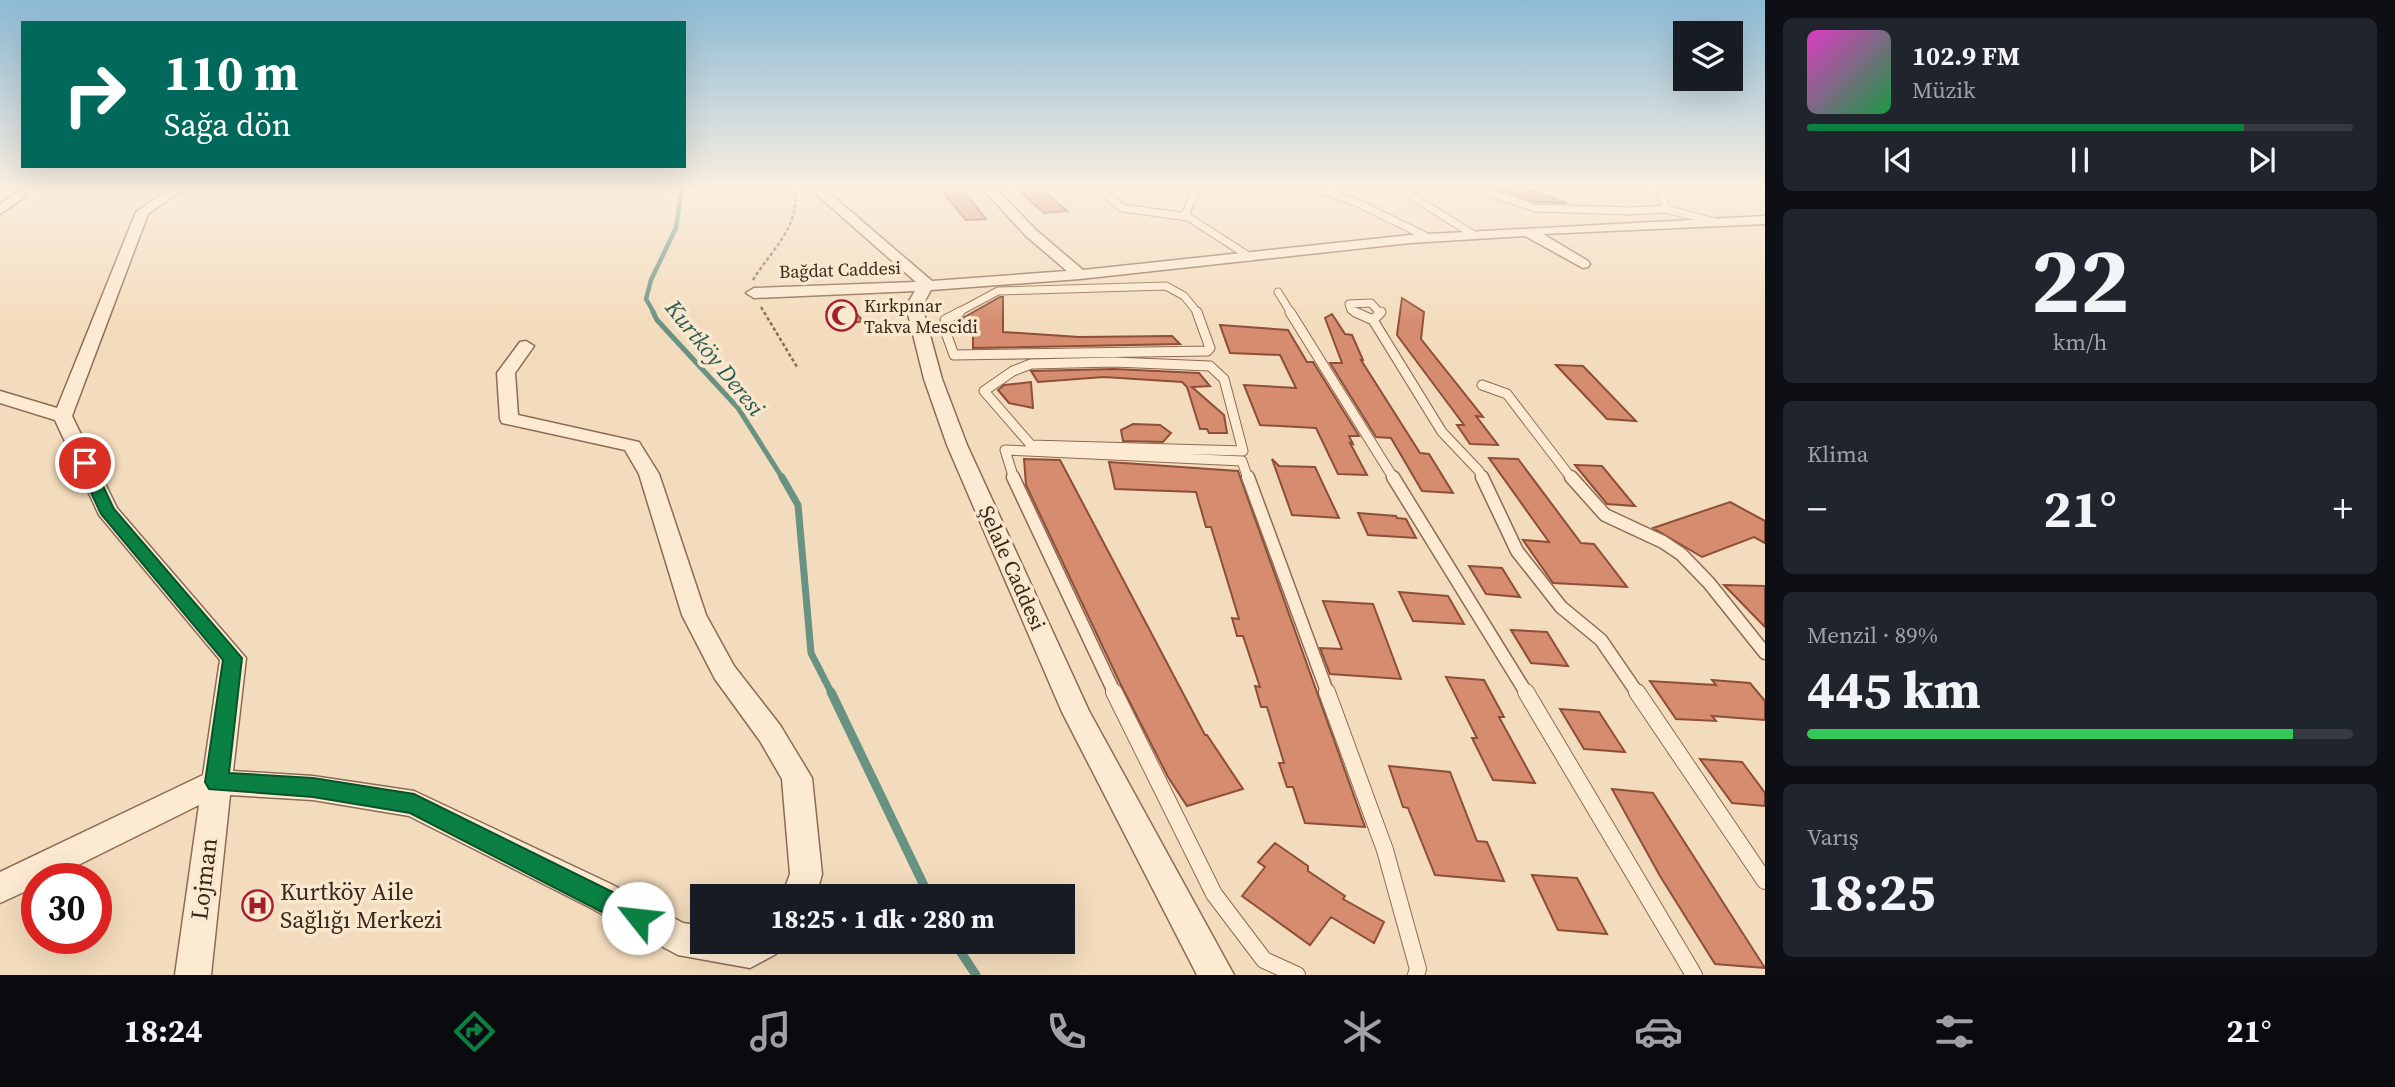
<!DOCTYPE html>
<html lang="tr">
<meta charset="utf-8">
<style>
body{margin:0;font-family:"Source Serif 4",serif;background:#20242c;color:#f1f3f6;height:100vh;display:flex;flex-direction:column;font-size:26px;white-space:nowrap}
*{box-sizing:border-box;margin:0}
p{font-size:23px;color:#9ea1a6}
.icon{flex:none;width:38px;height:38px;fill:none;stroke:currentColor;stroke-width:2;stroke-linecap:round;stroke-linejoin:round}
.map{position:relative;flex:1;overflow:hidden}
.drawer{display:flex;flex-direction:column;gap:18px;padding:18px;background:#0d0f14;width:630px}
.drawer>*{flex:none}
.guide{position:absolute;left:21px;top:21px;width:665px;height:147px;border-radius:0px;box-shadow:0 7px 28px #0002;background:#00695c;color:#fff;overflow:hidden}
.tools{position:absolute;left:1673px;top:21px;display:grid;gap:14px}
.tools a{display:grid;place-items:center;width:70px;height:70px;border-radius:0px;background:#171b24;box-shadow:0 7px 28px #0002;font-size:35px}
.speed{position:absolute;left:21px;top:863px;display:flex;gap:14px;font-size:35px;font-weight:700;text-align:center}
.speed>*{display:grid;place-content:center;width:91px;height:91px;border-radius:50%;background:#171b24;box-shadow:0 7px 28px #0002;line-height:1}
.speed .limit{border:10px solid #d22;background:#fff;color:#111}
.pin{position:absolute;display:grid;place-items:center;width:60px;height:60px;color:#fff;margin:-30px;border:4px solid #fff;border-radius:50%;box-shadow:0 2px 7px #0007}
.me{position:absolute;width:77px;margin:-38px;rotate:299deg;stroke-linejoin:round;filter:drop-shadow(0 0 5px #0008)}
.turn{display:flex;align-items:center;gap:24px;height:147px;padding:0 28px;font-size:32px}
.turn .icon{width:91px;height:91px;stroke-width:2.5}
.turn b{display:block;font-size:49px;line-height:60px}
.big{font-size:52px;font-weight:700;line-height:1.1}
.drawer .card{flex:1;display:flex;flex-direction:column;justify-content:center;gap:10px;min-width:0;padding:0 24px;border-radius:10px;background:#20242c}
.drawer .dial{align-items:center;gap:0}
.dial b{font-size:91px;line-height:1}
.song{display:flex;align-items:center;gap:21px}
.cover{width:84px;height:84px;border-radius:10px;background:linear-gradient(135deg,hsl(310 70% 55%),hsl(140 70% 35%))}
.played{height:7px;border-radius:4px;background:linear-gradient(90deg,#0b8043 80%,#363941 80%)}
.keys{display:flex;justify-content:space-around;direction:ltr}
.heat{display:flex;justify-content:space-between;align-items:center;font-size:38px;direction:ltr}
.charge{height:10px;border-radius:5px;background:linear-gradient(90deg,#34c759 89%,#363941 0)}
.trip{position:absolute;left:690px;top:884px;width:385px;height:70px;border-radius:0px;background:#171b24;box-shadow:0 7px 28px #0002;font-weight:700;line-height:70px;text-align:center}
.menu{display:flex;height:112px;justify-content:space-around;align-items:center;background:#090b0e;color:#9ea1a6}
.menu .icon{width:49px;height:49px}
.menu .on{color:#0b8043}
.menu b{font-size:32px;color:#f1f3f6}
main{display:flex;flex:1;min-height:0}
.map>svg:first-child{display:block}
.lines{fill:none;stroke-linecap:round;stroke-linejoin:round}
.stream-far3{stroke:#689282;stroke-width:4.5}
.stream-far2{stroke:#689282;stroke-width:5}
.stream-far1{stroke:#689282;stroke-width:7}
.stream{stroke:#689282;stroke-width:9}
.building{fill:#d58c6f;stroke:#8f4e37;stroke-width:2}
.lane-far3-casing{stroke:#8d6b54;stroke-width:9}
.lane-far2-casing{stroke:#8d6b54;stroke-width:11}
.lane-far1-casing{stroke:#8d6b54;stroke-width:15}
.lane-casing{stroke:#8d6b54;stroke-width:18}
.street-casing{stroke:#8d6b54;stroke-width:3}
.path{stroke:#8d6b54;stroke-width:2.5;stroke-dasharray:3.5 2.5;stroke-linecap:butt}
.lane-far3{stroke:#fcead2;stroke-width:7}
.lane-far2{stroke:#fcead2;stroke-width:9}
.lane-far1{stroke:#fcead2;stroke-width:12}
.lane{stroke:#fcead2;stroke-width:16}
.street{fill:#fcead2;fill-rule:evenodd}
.route{fill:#0b8043;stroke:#07532c;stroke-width:2}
.labels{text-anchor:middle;stroke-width:7;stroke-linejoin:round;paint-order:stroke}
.far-street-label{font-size:18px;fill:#3a261b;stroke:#f9e7ce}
.far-poi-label{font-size:18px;fill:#3a261b;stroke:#f9e7ce;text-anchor:start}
.street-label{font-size:21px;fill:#3a261b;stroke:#f9e7ce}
.water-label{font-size:23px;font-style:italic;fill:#285c52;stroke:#f9e7ce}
.near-street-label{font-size:24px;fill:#3a261b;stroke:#f9e7ce}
.near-poi-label{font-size:24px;fill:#3a261b;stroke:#f9e7ce;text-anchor:start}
</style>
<main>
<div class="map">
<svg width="1765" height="975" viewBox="0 0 1765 975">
<rect width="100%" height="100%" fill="#f3dcbd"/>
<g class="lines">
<path class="stream-far3" d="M654,313L646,299L651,280L676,228L682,186"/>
<path class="stream-far2" d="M653,312L657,320L738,408L783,479"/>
<path class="stream-far1" d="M782,477L798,505L811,653L832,694"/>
<path class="stream" d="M831,692L929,896
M954,942L976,975"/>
</g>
<path class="building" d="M938,186H960L986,219L966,220Z
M1014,186H1038L1067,211L1044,213Z
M1489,186H1520L1566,203L1536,202Z
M1000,297H1003V332L1079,337L1172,336L1180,344L973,348V332L957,326L961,324L956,322Z
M1402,298L1424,312L1421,339L1483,417L1476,416L1498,445L1470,444L1457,425H1464L1397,335Z
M851,308L863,321L839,326L827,312Z
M1332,314L1345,334L1352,335L1363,360H1361L1420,453L1429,454L1453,493L1422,491L1391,438L1376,437L1330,363H1342L1325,318Z
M1220,325L1288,330L1307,362H1313L1359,436H1349L1353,444L1350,443L1367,475L1338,474L1316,428L1260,425L1244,385L1296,388L1280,355L1230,353Z
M1556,365L1583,366L1636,421L1607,419Z
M1114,369L1199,373L1210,386L1192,387L1224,415L1227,433H1209L1207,429H1200L1187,387L1182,382L1104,377L1038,382L1031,371Z
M1031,382L1033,408L1009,403L998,390L1004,385Z
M1133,424L1160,425L1171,433L1163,442L1123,441L1121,430Z
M1489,458L1518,459L1581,543L1594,544L1627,587L1553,583L1523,540L1549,542Z
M1024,459L1060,460L1205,735H1207L1243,789L1187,806L1168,777L1120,683L1026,485Z
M1272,459L1279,466L1315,467L1339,518L1292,515Z
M1109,462L1238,471L1365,827L1305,823L1293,787H1287L1279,763H1284L1267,707H1261L1255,686L1260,687L1243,636H1237L1232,618L1239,619L1211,527H1206L1196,492L1115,489Z
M1575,465L1602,466L1635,506L1607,504Z
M1730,502L1765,521V543L1754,537L1702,557L1653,528Z
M1358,513L1396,516L1397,518L1406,519L1416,538L1368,535Z
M1469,566L1502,568L1520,597L1486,594Z
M1724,585L1765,586V627Z
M1399,592L1448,596L1464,624L1413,621Z
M1323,601L1373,604L1401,679L1330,674L1320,648L1342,649Z
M1511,630L1547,632L1568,666L1531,663Z
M1446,677L1484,680L1504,717H1499L1535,783L1493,780L1472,738H1477Z
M1712,680L1750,683L1765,701V720L1712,716L1716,721L1676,719L1650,681L1716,685Z
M1560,709L1599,712L1625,752L1584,749Z
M1700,759L1742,762L1765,793V806L1732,803Z
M1389,766L1450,772L1477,841L1487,842L1504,881L1435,875L1408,808L1403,807Z
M1612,789L1653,793L1765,968L1715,964L1660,876Z
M1275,843L1308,866V871L1345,896L1343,899L1384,922L1374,943L1331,917L1310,945L1242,896L1265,867L1258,862Z
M1532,875L1577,878L1607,934L1558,930Z"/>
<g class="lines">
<defs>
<path id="lane-far3" d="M1096,186L1122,208L1188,217
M1198,186L1186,213L1188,217L1250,257
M1309,186L1358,203L1429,238
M1401,186L1410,195L1474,235
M1469,186L1535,208L1631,211L1666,209L1715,222
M1659,186L1666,209
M1278,292L1291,313
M957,313L998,291L1166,286L1184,296L1198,313
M1359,313L1351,310L1349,304L1371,303L1380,313"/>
<path id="lane-far2" d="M960,312L945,320L946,333L954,355L1207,351L1210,348L1197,312
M1290,312L1394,479
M1355,312L1373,320
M1373,320L1442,432L1479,471L1483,479
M1373,320L1381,312
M1114,362L1210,366L1224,379L1243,451L1031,445L984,391L1013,371L1031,364Z
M1482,385L1507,394L1572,479
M1014,479L1005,450L1242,461L1248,479"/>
<path id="lane-far1" d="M1013,477L1115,694
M1248,477L1328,694
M1393,477L1527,694
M1482,477L1517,551L1561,607L1601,640L1638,694
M1571,477L1605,515L1663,542L1681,554L1709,583L1765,653"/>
<path id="lane" d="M1114,692L1214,894L1264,960L1297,975
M1327,692L1385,850L1418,969L1416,975
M1526,692L1694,975
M1637,692L1765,881"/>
<path id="street" d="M173,186H188L148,214L72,416L117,508L246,658L233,771L313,776L414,791L611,884L683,923L702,926V942H781L776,954L750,968L678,955L587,906L409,816L313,800L230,795L211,975H175L199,805L52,878H37V886L0,903V872L203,775L220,660L99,515L55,420L0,403V391L57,408L136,212Z
M807,186H821L932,281L1067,271L1026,236L980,186H993L1036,230L1083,270L1410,235L1765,216V224L1543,234L1588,261L1590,264L1588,267L1583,268L1525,236L1410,243L1080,279L931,290L922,306L942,379L967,445L1089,711L1234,975H1197L1062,712L947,445L924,379L906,306L915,291L754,298L746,293L754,288L916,282Z
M21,190L25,191V197L0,214V204Z
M526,341L534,346L515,373L518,415L639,442L659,474L706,615L734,666L780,725L812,778L822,874L816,896H782L790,874L782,779L760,741L715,679L682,615L639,474L625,450L502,423L500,419L497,373L520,342Z"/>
</defs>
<use href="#lane-far3" class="lane-far3-casing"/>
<use href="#lane-far2" class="lane-far2-casing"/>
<use href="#lane-far1" class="lane-far1-casing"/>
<use href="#lane" class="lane-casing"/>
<use href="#street" class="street-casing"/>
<path class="path" d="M753,280C770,251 804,224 793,186
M761,307L797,367"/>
<use href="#lane-far3" class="lane-far3"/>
<use href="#lane-far2" class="lane-far2"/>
<use href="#lane-far1" class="lane-far1"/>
<use href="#lane" class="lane"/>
<use href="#street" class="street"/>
</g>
<linearGradient id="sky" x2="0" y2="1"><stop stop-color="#8cbad4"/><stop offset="0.58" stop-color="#faefe1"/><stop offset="1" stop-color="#faefe1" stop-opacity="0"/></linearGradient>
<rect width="1765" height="323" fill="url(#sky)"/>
<path class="route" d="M85,458L92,463L114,509L242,658L229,773L313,778L414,794L647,909L651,918L647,926L638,930L629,926L410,813L313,797L209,789L205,782L223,660L101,514L77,463Z"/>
<defs>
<symbol id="mosque-ring" viewBox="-11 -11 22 22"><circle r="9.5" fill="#f9e7ce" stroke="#a31e30" stroke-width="1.5"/><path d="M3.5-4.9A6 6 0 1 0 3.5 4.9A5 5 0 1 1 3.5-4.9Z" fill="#a31e30"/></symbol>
<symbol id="hospital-ring" viewBox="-11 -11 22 22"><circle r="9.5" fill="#f9e7ce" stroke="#a31e30" stroke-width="1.5"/><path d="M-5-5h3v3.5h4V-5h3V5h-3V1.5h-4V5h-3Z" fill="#a31e30"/></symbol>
</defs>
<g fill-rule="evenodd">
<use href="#mosque-ring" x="824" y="298" width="35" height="35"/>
<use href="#hospital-ring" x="240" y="888" width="35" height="35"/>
</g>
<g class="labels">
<g class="far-street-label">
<text transform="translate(840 270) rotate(-2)" y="6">Bağdat Caddesi</text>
</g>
<g class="far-poi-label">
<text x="864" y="312">Kırkpınar<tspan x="864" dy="21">Takva Mescidi</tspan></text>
</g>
<g class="street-label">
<text transform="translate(1012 568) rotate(66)" y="7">Şelale Caddesi</text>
</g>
<g class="water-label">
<text transform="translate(715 358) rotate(51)" y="8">Kurtköy Deresi</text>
</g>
<g class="near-street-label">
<text transform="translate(204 879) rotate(-83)" y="8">Lojman</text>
</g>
<g class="near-poi-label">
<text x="280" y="900">Kurtköy Aile<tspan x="280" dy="28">Sağlığı Merkezi</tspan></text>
</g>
</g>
</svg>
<div class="tools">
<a><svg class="icon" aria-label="layers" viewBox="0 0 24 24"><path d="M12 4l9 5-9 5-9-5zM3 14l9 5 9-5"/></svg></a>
</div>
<div class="speed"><div class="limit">30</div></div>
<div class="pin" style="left:85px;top:463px;background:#d93025"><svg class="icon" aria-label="arrive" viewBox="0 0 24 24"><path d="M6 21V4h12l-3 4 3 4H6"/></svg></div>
<svg class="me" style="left:638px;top:918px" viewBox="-20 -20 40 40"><circle r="19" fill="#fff"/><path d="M0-13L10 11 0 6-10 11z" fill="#0b8043"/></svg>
<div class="trip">18:25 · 1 dk · 280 m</div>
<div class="guide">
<div class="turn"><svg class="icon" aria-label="right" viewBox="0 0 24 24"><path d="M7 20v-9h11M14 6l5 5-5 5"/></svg><div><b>110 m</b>Sağa dön</div></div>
</div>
</div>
<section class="drawer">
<div class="card">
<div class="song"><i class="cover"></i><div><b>102.9 FM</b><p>Müzik</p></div></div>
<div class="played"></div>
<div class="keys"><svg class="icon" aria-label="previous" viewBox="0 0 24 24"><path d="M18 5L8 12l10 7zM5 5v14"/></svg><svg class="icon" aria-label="pause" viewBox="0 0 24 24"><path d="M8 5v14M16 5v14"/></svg><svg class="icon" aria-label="next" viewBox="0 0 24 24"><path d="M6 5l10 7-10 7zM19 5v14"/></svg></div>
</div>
<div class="card dial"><b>22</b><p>km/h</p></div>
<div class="card"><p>Klima</p>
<div class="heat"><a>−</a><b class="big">21°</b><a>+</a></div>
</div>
<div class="card"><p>Menzil · 89%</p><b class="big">445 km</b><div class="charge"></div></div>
<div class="card"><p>Varış</p><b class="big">18:25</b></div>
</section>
</main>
<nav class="menu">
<b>18:24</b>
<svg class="icon on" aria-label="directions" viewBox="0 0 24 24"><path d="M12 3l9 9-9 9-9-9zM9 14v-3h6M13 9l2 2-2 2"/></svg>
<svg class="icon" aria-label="music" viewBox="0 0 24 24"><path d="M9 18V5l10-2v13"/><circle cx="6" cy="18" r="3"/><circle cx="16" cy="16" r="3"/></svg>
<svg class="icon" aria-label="phone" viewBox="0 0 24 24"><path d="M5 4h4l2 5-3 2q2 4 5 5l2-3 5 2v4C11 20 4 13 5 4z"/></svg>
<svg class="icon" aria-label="climate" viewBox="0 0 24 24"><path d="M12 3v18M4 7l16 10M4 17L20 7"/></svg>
<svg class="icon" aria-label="car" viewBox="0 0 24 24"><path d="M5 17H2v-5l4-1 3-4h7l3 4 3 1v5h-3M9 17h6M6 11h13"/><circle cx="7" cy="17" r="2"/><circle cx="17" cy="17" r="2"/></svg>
<svg class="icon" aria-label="filters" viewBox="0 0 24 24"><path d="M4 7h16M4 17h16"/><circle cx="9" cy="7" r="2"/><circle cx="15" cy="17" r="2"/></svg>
<b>21°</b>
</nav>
